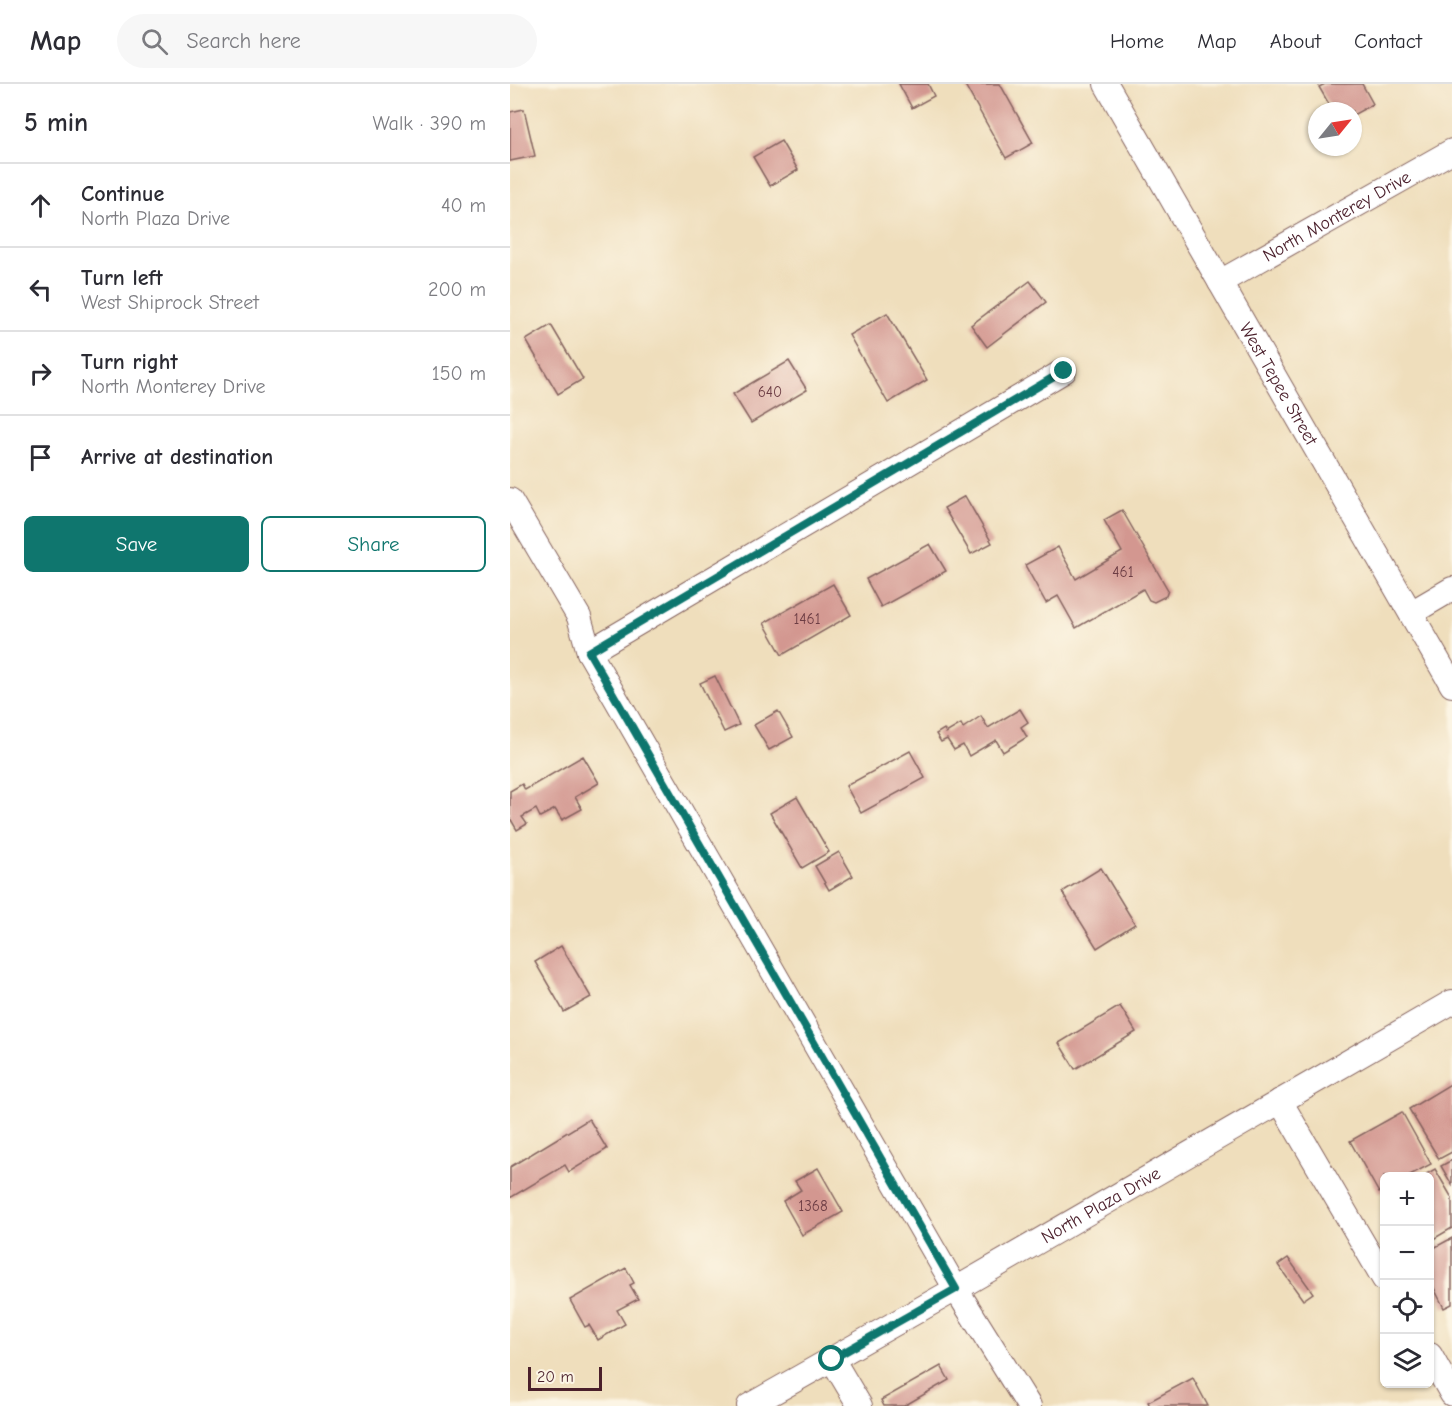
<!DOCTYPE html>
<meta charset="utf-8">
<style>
body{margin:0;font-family:"Comic Neue",sans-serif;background:#f7f7f7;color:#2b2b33}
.controls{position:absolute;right:18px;bottom:18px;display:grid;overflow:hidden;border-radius:9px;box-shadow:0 2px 4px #0004}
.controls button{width:54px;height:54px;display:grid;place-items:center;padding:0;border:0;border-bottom:2px solid #e1e1e2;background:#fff;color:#2b2b33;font:30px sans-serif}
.compass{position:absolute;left:798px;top:18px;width:54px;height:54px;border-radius:50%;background:#fff;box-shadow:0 2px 4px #0004;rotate:60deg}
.scale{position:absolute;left:18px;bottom:15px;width:74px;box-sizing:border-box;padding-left:6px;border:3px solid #4a1f2b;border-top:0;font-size:16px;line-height:21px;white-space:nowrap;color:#4a1f2b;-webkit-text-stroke:4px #fcf5e5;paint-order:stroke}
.stop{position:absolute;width:18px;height:18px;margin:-14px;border:4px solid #0f766e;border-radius:50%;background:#fff}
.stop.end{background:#0f766e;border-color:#fff;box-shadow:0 2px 6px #0008}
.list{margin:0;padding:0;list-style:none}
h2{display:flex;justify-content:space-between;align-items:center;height:78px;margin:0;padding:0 24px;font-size:26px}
h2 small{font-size:20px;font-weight:400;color:#7c7c81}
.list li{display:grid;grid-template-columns:39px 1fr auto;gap:18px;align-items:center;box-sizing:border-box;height:84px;padding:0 24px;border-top:2px solid #e1e1e2}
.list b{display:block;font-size:22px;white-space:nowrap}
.list p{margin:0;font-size:20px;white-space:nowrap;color:#7c7c81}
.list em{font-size:20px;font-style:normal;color:#7c7c81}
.actions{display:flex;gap:12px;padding:18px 24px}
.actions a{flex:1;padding:14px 0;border:2px solid #0f766e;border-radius:9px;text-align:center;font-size:21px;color:#0f766e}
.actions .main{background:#0f766e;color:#fff}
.icon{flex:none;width:33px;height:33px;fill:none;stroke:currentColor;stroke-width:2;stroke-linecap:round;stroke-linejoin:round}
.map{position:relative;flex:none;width:942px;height:1322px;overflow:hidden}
header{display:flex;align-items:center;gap:36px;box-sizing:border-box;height:84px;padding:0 30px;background:#fff;border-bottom:2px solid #e1e1e2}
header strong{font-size:28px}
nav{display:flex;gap:33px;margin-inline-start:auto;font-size:21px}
.search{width:420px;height:54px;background:#f7f7f7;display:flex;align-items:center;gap:15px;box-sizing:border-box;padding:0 21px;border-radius:33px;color:#7c7c81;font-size:22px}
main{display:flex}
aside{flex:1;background:#fff}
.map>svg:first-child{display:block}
.building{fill:#d39790}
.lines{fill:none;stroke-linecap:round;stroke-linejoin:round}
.minor-casing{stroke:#84625e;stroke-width:26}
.minor{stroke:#fff;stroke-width:24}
.route{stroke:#0f766e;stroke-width:8}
.labels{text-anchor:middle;stroke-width:6;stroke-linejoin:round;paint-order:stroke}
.number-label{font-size:15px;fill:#6c3d44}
.street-label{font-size:18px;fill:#4a1f2b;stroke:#fcf5e5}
</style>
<header>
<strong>Map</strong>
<div class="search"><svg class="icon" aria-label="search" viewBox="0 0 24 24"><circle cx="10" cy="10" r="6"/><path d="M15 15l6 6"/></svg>Search here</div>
<nav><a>Home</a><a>Map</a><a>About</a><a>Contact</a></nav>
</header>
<main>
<aside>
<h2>5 min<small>Walk · 390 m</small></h2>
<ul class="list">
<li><svg class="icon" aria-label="ahead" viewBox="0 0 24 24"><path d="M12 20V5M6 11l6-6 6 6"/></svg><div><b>Continue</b><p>North Plaza Drive</p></div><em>40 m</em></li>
<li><svg class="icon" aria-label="left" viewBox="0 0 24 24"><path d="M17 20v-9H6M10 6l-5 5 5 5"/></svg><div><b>Turn left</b><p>West Shiprock Street</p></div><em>200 m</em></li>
<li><svg class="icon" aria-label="right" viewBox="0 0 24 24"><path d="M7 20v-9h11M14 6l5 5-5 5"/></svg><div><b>Turn right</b><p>North Monterey Drive</p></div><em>150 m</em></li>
<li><svg class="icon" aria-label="arrive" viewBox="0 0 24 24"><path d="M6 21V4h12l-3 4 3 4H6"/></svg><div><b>Arrive at destination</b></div></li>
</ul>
<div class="actions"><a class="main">Save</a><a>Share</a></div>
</aside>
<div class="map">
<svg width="942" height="1322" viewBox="0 0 942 1322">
<rect width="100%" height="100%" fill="#fcf5e5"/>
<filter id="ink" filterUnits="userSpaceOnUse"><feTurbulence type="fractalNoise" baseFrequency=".0167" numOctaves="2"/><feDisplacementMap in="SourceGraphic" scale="12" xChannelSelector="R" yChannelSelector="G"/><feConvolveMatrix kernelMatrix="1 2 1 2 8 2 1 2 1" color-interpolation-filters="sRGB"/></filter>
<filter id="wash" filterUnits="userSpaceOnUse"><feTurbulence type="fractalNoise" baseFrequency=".008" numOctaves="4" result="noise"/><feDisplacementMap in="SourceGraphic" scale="24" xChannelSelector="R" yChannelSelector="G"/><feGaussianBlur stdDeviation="1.35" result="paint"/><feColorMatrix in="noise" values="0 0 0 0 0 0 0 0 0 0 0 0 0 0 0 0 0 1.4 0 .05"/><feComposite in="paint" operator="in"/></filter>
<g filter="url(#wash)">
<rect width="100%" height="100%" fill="#efdebc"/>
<g id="blocks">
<g class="building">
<path d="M389,0H418L424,12L402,24Z"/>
<path d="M457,0H490L523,59L496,74L455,1Z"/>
<path d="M815,0H852L863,20L843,31V27H823L809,3Z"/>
<path d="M14,25L25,72L0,77V28Z"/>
<path d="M271,57L288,86L260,102L243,73Z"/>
<path d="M520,197L536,218L477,263L461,241Z"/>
<path d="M377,229L417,296L378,319L339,251Z"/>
<path d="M41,241L73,295L48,310L16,256Z"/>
<path d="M279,277L297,306L241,339L223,310Z"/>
<path d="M455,412L482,459L461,470L434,424Z"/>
<path d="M612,426L658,506L656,512L644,518L639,516L633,505L566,544L548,512L536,519L515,481L548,463L566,495L612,468L594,436Z"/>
<path d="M420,460L436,487L371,523L356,495Z"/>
<path d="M323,500L341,531L272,571L254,539Z"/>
<path d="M205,592L229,641L214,648L190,599Z"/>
<path d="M510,625L518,638L511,643L517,653L493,668L486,656L459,672L453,661L444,666L437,655L431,658L426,650L434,645L436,649L451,640L453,644L471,632L478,644Z"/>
<path d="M268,627L283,653L259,666L244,641Z"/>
<path d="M400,667L415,694L351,729L336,702Z"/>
<path d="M73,672L89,699L65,713L72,725L52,736L45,725L30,733L26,725L12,733L17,740L7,746L0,734V707L12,700L15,706Z"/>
<path d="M287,713L319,768L292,784L260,729Z"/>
<path d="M329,768L343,792L319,806L305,782Z"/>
<path d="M591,784L625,840L587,864L552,808Z"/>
<path d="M51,862L81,913L54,928L25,878Z"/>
<path d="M610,922L626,948L565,985L549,959Z"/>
<path d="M942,999V1068L929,1075L899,1025Z"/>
<path d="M892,1028L921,1080L898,1092H874V1106L869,1109L840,1057Z"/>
<path d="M79,1035L97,1065L59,1088L55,1081L0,1114V1083Z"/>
<path d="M942,1076V1101L931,1082Z"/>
<path d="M308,1084L333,1128L292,1151L273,1117L291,1106L285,1097Z"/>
<path d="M925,1085L942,1114V1144L920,1157V1092H913Z"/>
<path d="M942,1154V1220L934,1224L920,1196V1166Z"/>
<path d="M778,1174L803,1209L793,1216L768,1181Z"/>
<path d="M116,1184L124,1199L120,1201L128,1215L107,1226L115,1240L88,1256L79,1241L75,1243L60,1216Z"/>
<path d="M431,1282L439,1296L394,1322H374L371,1316Z"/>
<path d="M683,1294L698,1322H640L638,1318Z"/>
</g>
</g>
</g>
<g filter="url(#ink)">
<use href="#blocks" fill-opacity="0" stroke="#84625e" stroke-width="1.5"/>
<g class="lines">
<g class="minor-casing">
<g id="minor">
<path id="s1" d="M596,0L942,601"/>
<path id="s2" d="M710,198L942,67"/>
<path d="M0,416L69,533L79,568L446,1205L519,1322"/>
<path d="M901,529L942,505"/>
<path d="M79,568L554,287"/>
<path d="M770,1017L874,1195"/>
<path d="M920,1271L942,1310"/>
<path d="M322,1275L350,1322"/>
<path id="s3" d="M239,1322L446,1205L942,918"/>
</g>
</g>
<use href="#minor" class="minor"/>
</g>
</g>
<g class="lines" filter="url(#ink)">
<path class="route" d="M322,1275L446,1205L79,568L554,287"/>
</g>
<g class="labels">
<g class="number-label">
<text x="260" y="313">640</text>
<text x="613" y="493">461</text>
<text x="297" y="540">1461</text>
<text x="303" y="1127">1368</text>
</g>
<g class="street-label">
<text dy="6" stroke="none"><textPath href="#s2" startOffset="134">North Monterey Drive</textPath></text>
<text dy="6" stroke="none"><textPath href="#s1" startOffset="346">West Tepee Street</textPath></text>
<text dy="6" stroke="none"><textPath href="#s3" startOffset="405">North Plaza Drive</textPath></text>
</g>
</g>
</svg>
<div class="controls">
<button>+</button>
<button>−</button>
<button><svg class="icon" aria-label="locate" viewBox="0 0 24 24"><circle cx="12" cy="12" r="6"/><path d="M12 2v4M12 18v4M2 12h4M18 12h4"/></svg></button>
<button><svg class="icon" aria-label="layers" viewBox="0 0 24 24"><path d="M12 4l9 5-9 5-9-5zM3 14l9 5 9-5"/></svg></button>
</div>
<svg class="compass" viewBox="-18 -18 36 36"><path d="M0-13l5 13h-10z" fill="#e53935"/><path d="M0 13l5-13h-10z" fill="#7c7c81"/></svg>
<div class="scale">20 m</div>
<div class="stop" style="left:322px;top:1275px"></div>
<div class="stop end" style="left:554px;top:287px"></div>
</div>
</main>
